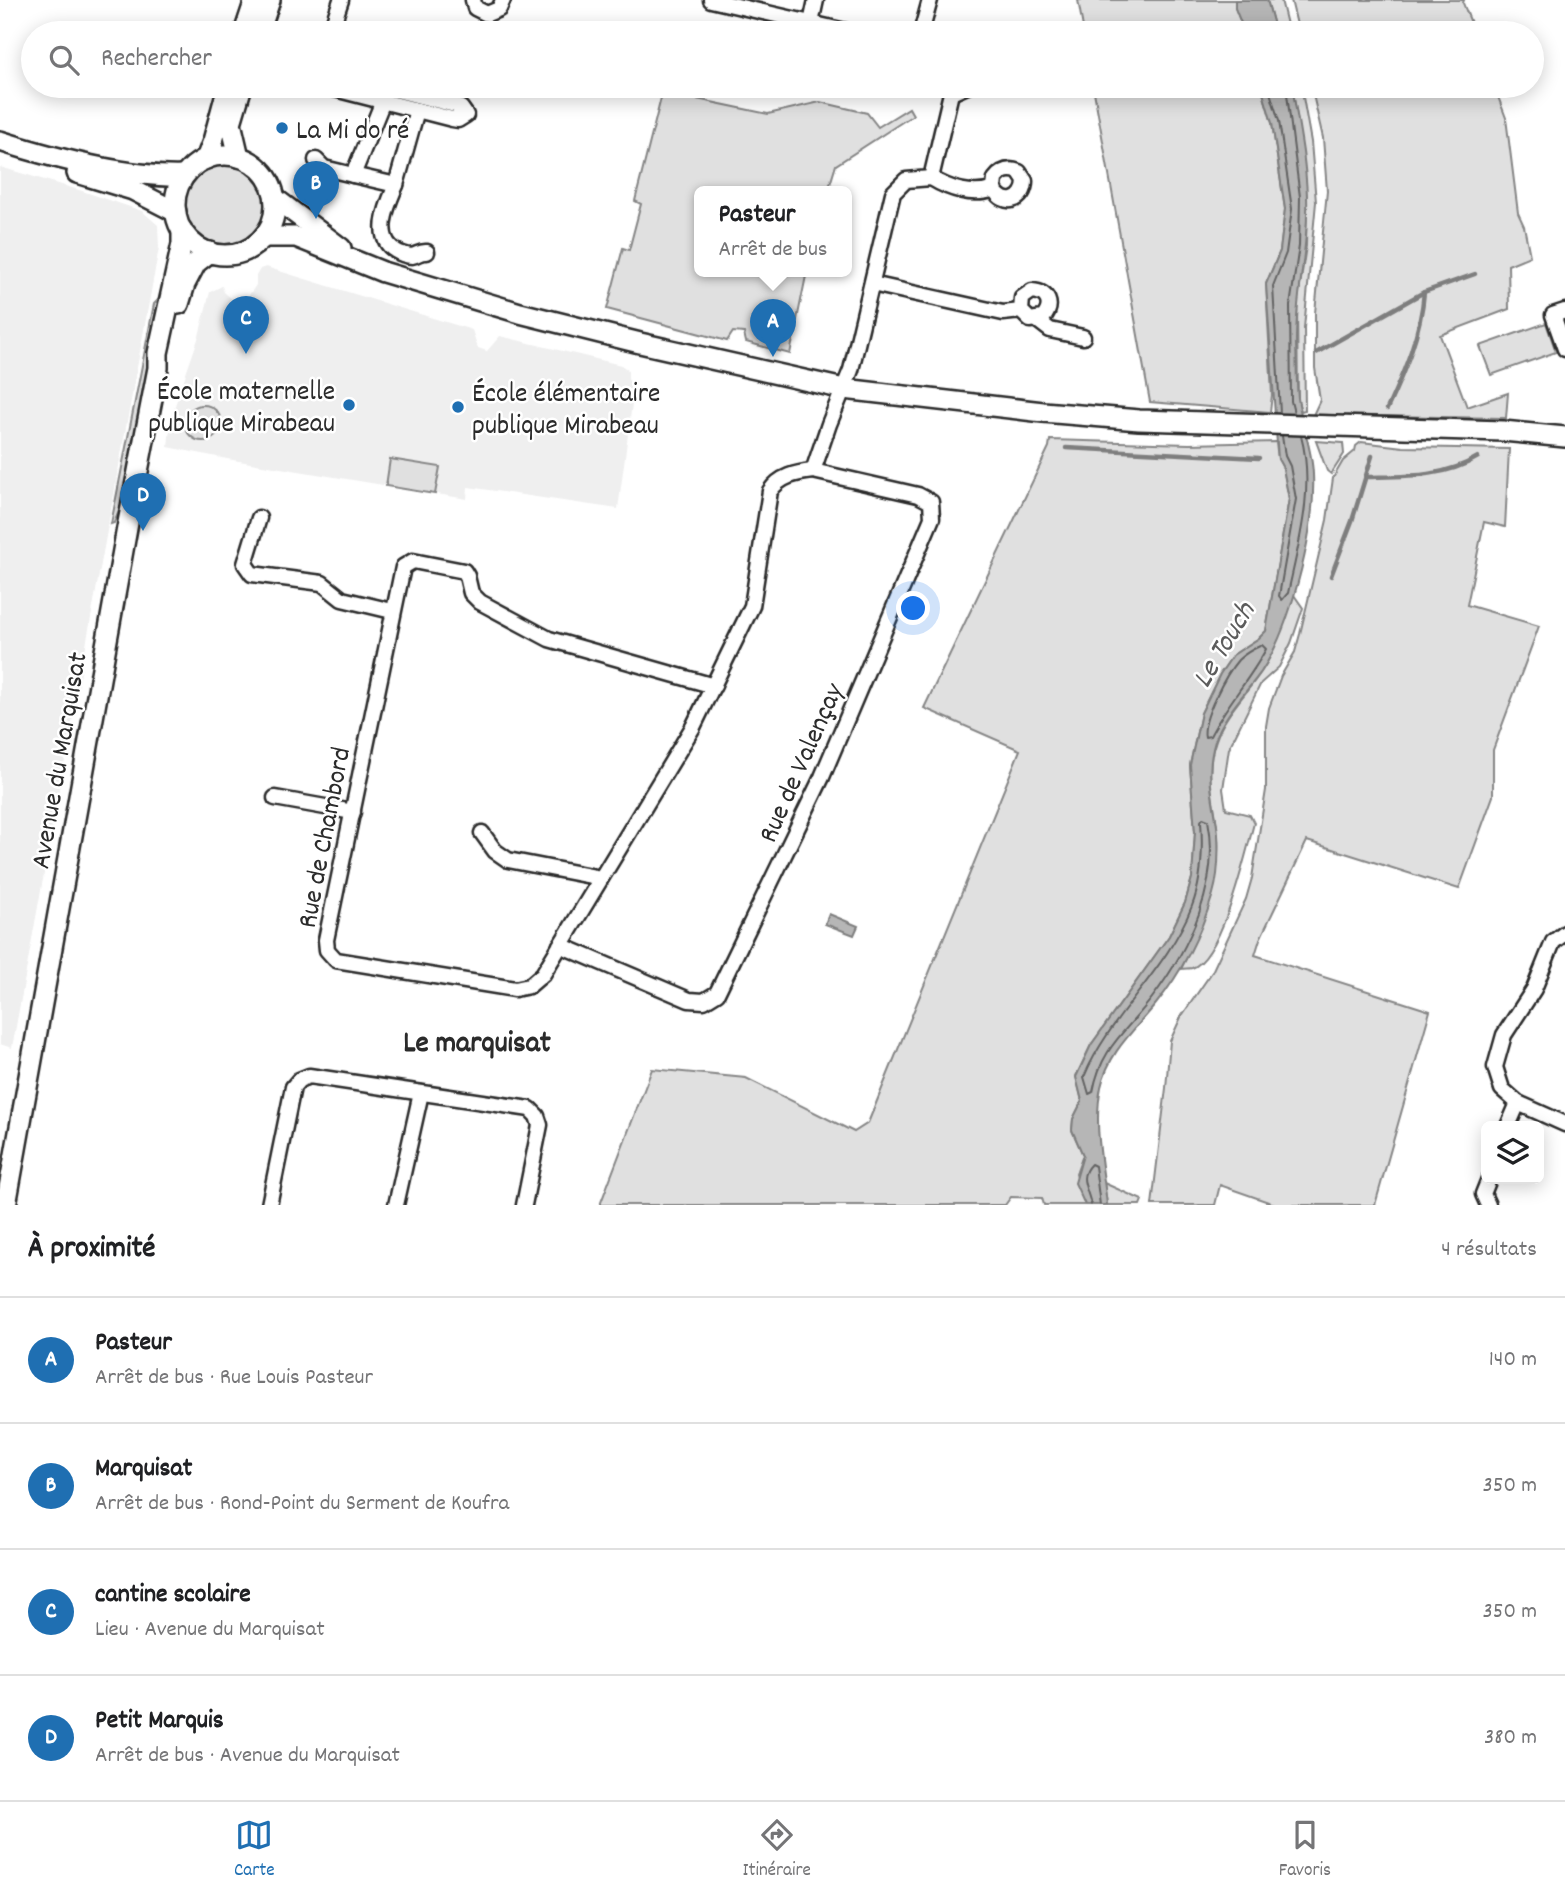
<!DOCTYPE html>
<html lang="fr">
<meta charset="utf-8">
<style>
body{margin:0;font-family:Dekko,sans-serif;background:#f2f2f2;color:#202124}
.controls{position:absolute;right:21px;bottom:21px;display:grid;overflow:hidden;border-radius:10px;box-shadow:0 4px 18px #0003}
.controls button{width:63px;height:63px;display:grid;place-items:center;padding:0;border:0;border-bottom:2px solid #e0e0e0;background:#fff;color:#202124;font:35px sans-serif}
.you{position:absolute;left:914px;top:609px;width:24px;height:24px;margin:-18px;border:5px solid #fff;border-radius:50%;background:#1a73e8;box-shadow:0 0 0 10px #1a73e833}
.badge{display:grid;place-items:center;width:46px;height:46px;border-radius:50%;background:#1f6fb2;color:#fff;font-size:23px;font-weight:700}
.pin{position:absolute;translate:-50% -58px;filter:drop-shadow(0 2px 4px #0008)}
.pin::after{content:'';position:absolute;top:37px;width:24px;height:21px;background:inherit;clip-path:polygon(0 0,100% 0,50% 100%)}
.popup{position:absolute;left:694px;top:186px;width:158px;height:91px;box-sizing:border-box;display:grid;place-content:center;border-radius:10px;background:#fff;filter:drop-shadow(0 2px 5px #0005);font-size:23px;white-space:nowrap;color:#757577}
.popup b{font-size:26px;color:#202124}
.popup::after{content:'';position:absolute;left:50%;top:100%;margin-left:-14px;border:14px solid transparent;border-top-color:#fff}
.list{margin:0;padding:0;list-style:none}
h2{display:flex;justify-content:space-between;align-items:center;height:91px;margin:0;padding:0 28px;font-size:30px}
h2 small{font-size:23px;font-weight:400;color:#757577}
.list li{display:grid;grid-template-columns:46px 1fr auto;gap:21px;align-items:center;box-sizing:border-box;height:126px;padding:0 28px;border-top:2px solid #e0e0e0}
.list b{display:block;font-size:26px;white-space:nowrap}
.list p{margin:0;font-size:23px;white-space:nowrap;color:#757577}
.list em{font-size:23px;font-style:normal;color:#757577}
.icon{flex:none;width:38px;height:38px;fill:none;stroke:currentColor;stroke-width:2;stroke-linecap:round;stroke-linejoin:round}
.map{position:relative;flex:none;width:1565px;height:1205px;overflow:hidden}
.search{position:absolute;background:#fff;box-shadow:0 4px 18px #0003;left:21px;right:21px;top:21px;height:77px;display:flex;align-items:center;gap:18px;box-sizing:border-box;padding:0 24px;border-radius:38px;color:#757577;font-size:26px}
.sheet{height:595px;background:#fff}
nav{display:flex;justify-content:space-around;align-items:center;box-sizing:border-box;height:98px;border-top:2px solid #e0e0e0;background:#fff;font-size:19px;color:#757577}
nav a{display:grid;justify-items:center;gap:4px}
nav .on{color:#1f6fb2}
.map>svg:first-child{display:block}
.built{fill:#efefef}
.green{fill:#e0e0e0;stroke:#868686;stroke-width:2}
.water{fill:#b6b6b6;stroke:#7e7e7e;stroke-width:2}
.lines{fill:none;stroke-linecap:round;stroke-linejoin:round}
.shore{stroke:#636363;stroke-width:2}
.stream{stroke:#7e7e7e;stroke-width:4.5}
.street-casing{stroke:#2b2b2b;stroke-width:19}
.secondary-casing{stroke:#2b2b2b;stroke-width:24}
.street{stroke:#fff;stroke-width:14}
.secondary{stroke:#fff;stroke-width:19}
.poi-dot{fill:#1f6fb2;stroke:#fff;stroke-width:2.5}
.labels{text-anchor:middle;stroke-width:5;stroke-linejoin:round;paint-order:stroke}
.poi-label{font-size:28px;fill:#2b2b2b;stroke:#fff;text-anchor:start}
.street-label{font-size:28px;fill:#2b2b2b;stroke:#fff}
.water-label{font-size:30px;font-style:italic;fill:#5c5c5c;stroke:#fff}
.neighbourhood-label{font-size:30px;font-weight:bold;fill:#2b2b2b;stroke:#fff}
</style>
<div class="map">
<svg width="1565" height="1205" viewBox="0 0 1565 1205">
<rect width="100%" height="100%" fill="#fff"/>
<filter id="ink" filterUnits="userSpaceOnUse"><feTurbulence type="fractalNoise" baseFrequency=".0143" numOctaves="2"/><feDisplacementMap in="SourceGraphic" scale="14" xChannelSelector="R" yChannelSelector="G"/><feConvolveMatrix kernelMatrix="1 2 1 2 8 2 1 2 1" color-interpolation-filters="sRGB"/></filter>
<g filter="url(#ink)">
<g class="built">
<path d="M0,167L79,190L142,211L158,225L159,248L12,1048L0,1044Z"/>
<path d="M266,267L472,330L478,348L487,351L500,336L621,365L628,370V379L634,389L618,509L468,487L467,499L227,459L168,447L171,417L199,336L210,292L222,286L224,292L241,307L256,285V276L260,269Z"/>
</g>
<g class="green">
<path d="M1078,0H1235V8L1245,33H1084Z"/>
<path d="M1267,0H1281L1289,33H1276Z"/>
<path d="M1291,0H1464L1463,3L1475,33H1299Z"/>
<path d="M664,86H685L697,99L768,114L820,102L867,113L878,127L909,108L913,115L836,165L828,191H700V271H807L790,354L746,342L744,333L733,332L727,341L607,309L623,248L629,250L641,204L635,201Z"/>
<path d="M1093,86H1261L1272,123L1285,209L1280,251L1266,284L1272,395L1270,412L1150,402Z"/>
<path d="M1292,86H1301L1311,142L1316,202L1304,328L1305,410L1301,411L1298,401L1297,306L1306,246L1307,197Z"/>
<path d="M1311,86H1494L1506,118L1518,213L1524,226L1530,256L1508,265L1509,309L1440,335L1467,407L1508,393L1506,418L1313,415L1320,400L1315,368V313L1327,191L1323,138Z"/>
<circle cx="225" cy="205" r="40"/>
<path d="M159,299H163L130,485L114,523L111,524L154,304Z"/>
<path d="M1546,323L1556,352L1491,375L1480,346Z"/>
<circle cx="203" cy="423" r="18"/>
<path d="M1050,440L1189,444L1276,442L1278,459L1283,468L1289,499L1266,631L1259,638L1233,655L1220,674L1201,713L1190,765L1195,832L1192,878L1185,903L1169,936L1091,1045L1076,1076L1082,1101L1073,1119L1072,1130L1083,1155L1076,1174L1085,1205H1044L1042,1198L1011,1197L1005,1205H600L652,1069L746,1078L854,1132L868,1123L1020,750L924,708L1049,447Z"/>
<path d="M1316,441L1343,443L1344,454L1331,474L1327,471Z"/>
<path d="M1361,442L1403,447L1509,449L1505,527L1484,522L1467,605L1539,626L1493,750V796L1459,889L1307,841L1260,939L1255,955L1430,1011L1375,1205H1277L1220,1185L1215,1205H1152L1166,1088L1170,1041L1181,1017L1212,972L1246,899L1252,878L1266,790V726L1269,708L1281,676L1295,652L1300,634L1327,520L1333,478L1343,461L1355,451L1356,446Z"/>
<path d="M390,459L440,467L435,494L386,486Z"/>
<path d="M1294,595L1303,608L1291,643L1279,667L1261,683L1229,748L1223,789L1226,809L1250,815L1254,823C1246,853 1222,958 1192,968C1188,969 1185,968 1181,969C1202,927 1221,884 1218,836C1216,803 1203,775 1216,740C1225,713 1248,693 1263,669C1277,646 1285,620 1294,595Z"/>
<path d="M1104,1183L1142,1200L1140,1205H1107Z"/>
</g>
<g class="water">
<path d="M1235,0H1267L1276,33H1245L1235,8Z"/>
<path d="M1261,86H1292C1298,122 1306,160 1307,197C1309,247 1295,296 1296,345C1297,363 1296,381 1298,398C1301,424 1312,447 1313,474C1315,514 1305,559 1294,596C1286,623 1276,650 1261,672C1245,694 1223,716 1215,741C1204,777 1215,802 1218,835C1219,853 1218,877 1213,894C1201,934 1182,972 1156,1004C1134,1031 1109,1051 1101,1087C1093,1126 1103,1166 1107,1205H1085L1075,1183L1083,1155L1072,1130L1073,1119L1082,1101L1076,1077L1091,1045L1169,936L1185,903L1192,878L1195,832L1190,765L1201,713L1220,674L1233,655L1259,638L1266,631L1289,499L1283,468L1278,459L1266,284L1280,251L1285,209L1272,123Z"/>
<path d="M829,914L858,926L854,935L825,924Z"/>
</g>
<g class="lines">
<g class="shore">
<path d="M1268,86L1279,121L1292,209L1286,253L1273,286L1280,413"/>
<path d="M1286,86L1300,197L1299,246L1290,306L1291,401L1294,413"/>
<path d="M1282,436L1285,456L1290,466L1296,499L1279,596L1282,600L1288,593C1299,543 1315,487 1301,436"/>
<path d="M1262,645L1266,649C1250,679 1226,705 1210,736L1205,737C1201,720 1226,674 1238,660C1245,653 1253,649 1262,645Z"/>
<path d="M1203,818L1208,820C1221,883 1189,949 1152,998C1126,1032 1101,1047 1093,1092L1089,1094L1084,1077C1110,1015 1167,970 1192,906C1202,880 1203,849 1201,821Z"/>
<path d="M1091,1205C1088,1188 1077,1178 1091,1164L1095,1166L1100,1205"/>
</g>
<g class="stream">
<path d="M1316,353L1424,292L1475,274"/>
<path d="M1387,409C1404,372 1421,333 1424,292"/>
<path d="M1066,448L1259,458"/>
<path d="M1366,477C1405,476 1444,478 1478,457"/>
<path d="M1331,576L1352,521L1372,456"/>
</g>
<g class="street-casing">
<g id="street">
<path d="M473,0L475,8L487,14L499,9L503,0"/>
<path d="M711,0L854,33"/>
<path d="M811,23L816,0"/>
<path d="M330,33L341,0"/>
<path d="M921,33L930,0"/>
<path d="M323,86L452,119L458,120L466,115L461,108L455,105L381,86"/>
<path d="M951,93L967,86"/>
<path d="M316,160L324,168L353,175L383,101"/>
<path d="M353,175L396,185C388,204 372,237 396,251C399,253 407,256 412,256C418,255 420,251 427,252"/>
<path d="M931,178C949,189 973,197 994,189C1004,208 1025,201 1025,181L1019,172C1009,168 1002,170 995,179L994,189"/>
<path d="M396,185L417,110"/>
<path d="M872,284L1003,313L1021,311L1030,320L1043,318C1054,305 1048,292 1032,291L1022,298L1021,311"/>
<path d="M1565,311L1553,315L1565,349"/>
<path d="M1037,320L1050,330L1083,337"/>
<path d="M813,471L829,424L851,370L893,193L906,180L931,178L951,93L947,86"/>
<path d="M259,518L245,564L252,574L322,583L342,599L392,611"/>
<path d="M275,798L353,812"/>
<path d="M482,833L495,851L508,860L601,878"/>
<path d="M1565,933L1553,942L1534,989L1504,1035L1495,1067L1502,1089L1518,1103L1565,1124"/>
<path d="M560,945L689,1000L704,1001L717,993L822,777L932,518L931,502L918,495L813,471C796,473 780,476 770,491L752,606L693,727L543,974L529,986L515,989L336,960L327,950L326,940L403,567L413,561L464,571L467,576L471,593L480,602L549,639L714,686"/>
<path d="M1508,1126L1518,1103"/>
<path d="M269,1205L293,1087L299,1080L309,1076L530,1109L537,1116L540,1125L524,1205"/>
<path d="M396,1205L421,1093"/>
<path d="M1488,1205L1483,1194L1489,1179"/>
</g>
</g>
<g class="secondary-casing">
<g id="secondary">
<path d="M244,33L255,0"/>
<path d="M259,33L270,0"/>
<path d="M0,141C54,158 128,178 184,176"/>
<circle cx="225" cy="205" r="50"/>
<path d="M239,157L231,123L242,86"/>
<path d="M206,159L213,141L228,86"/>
<path d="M77,173L133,190L176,212"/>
<path d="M276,199L341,248"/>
<path d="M264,237H296L383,272L520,313L640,343L844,389L1043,412L1139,420L1503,431L1565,437"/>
<path d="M179,304L185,284L196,263L210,252"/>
<path d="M6,1205L127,528L158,368V353L182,244V230"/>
</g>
</g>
<use href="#street" class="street"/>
<use href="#secondary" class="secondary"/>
</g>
</g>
<g class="poi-dot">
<circle cx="282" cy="128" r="7"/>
<circle cx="349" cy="405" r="7"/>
<circle cx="458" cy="407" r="7"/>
</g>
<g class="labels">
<g class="poi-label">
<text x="296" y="138">La Mi do ré</text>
<text x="335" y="399" text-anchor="end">École maternelle<tspan x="335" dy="32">publique Mirabeau</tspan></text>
<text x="472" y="401">École élémentaire<tspan x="472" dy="32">publique Mirabeau</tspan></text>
</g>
<g class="street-label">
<text transform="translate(57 760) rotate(-80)" y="10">Avenue du Marquisat</text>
<text transform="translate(799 762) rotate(-66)" y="10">Rue de Valençay</text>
<text transform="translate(322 837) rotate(-79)" y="10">Rue de Chambord</text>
</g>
<g class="water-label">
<text transform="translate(1222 644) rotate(-59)" y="10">Le Touch</text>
</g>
<g class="neighbourhood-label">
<text x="477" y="1051">Le marquisat</text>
</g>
</g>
</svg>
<div class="controls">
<button><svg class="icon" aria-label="layers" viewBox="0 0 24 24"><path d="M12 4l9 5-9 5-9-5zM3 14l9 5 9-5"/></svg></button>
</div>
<div class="you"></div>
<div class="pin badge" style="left:773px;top:357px">A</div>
<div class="popup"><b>Pasteur</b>Arrêt de bus</div>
<div class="pin badge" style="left:316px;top:219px">B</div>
<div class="pin badge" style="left:246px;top:354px">C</div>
<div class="pin badge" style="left:143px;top:531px">D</div>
<div class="search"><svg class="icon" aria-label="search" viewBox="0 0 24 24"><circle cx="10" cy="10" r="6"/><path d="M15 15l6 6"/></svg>Rechercher</div>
</div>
<section class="sheet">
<h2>À proximité<small>4 résultats</small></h2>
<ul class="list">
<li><span class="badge">A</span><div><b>Pasteur</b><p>Arrêt de bus · Rue Louis Pasteur</p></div><em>140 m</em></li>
<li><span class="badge">B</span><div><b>Marquisat</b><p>Arrêt de bus · Rond-Point du Serment de Koufra</p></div><em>350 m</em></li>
<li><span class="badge">C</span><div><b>cantine scolaire</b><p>Lieu · Avenue du Marquisat</p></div><em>350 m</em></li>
<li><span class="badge">D</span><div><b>Petit Marquis</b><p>Arrêt de bus · Avenue du Marquisat</p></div><em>380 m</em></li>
</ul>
</section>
<nav>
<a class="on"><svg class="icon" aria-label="map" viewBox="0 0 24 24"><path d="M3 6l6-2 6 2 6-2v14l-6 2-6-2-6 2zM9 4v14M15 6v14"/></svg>Carte</a>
<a><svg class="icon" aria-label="directions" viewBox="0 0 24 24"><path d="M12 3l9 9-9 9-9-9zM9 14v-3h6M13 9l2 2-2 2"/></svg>Itinéraire</a>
<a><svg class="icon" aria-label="saved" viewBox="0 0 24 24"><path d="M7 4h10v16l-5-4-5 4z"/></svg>Favoris</a>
</nav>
